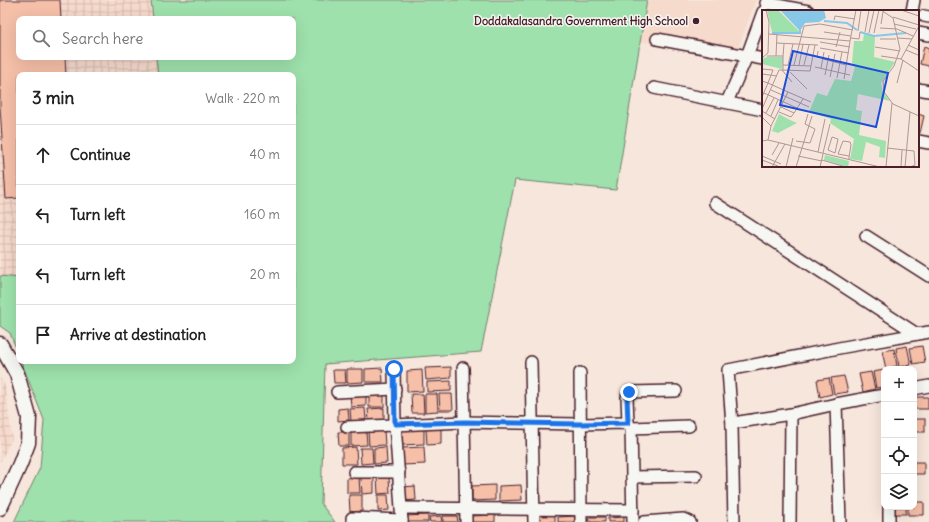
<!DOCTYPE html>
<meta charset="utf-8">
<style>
body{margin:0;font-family:Delius,sans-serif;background:#f2f2f2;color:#222}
.controls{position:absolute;right:12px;bottom:12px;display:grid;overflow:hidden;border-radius:8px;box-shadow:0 4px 16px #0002}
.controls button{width:36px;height:36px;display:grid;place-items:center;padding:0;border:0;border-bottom:1px solid #e0e0e0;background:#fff;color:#222;font:20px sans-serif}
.stop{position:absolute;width:12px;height:12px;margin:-9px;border:3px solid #1a73e8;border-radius:50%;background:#fff}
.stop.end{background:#1a73e8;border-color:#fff;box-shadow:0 1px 4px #0008}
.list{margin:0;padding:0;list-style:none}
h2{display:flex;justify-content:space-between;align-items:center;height:52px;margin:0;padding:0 16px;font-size:17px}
h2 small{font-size:13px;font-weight:400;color:#767676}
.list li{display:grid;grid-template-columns:26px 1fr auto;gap:12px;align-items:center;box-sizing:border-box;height:60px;padding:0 16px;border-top:1px solid #e0e0e0}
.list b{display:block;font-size:15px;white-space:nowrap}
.list em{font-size:13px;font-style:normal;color:#767676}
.icon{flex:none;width:22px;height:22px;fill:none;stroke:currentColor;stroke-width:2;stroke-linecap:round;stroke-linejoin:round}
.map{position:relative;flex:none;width:929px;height:522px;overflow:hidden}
.search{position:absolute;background:#fff;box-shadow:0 4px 16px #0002;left:16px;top:16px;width:280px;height:44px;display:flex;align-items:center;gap:10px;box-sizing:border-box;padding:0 14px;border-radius:8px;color:#767676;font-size:15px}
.panel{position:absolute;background:#fff;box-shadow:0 4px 16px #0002;left:16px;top:72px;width:280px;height:292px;border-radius:8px}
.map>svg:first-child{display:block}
.built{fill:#f6dacc}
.industrial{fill:url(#industrial-grid)}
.grass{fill:#9ee1ac;stroke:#74806c}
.building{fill:#f5bfa8;stroke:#4a1f2b}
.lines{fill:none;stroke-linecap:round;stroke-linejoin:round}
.minor-casing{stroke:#4a1f2b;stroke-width:14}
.major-casing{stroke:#4a1f2b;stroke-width:17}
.minor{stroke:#f6f6f2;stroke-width:11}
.major{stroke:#f6f6f2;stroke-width:14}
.route{stroke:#1a73e8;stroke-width:5}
.poi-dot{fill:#4a1f2b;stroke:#f6f6f2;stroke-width:1.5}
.labels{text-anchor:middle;stroke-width:3;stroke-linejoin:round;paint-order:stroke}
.poi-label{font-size:11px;font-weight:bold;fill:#4a1f2b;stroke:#f6f6f2;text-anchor:end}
.inset-river{fill:none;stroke:#87c7e8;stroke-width:2}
.inset-road{fill:none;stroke:#b19695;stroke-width:1}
.view{fill:#1d4ed8;fill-opacity:0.15;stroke:#1d4ed8;stroke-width:2}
.inset-edge{fill:none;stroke:#4a1f2b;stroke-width:2}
</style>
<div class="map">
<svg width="929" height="522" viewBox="0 0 929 522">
<defs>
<pattern id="industrial-grid" width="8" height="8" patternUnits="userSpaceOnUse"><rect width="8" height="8" fill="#f6dacc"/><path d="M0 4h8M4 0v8" fill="none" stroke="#d4bbaf"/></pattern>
</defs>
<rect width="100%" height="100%" fill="#f6e6dc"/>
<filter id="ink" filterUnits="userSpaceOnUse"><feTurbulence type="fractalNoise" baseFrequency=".025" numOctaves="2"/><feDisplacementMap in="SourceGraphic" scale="8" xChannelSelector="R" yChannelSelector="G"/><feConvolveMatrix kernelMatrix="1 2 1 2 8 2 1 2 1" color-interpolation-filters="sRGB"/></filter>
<g filter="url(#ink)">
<path class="built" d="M647,0H756L733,62L640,41Z"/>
<g class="industrial">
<path d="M0,0H151L153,19H19V57H156L158,75H19V278L0,276Z"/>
<path d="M0,378L5,386L12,439L0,462Z"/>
</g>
<g class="grass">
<path d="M151,0H647L616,190L515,180L481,352L325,364L321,504L335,522H14L40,468L44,420L21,361H293V75H158L156,57H293V19H153Z"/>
<path d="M0,276L19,278V356L10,333L0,326Z"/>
</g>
<g class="building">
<path d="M0,0H60L61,19H19V57H65L66,75H19V198L6,199L0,107Z"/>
<path d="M924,46L929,48V66L920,64Z"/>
<path d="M918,114L924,116L920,133L918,132Z"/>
<path d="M907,346L911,365L899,367L896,348Z"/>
<path d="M922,346L925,362L913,364L910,348Z"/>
<path d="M894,349L897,366L886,369L882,351Z"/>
<path d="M451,367V378L426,380L425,368Z"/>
<path d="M382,368L383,382H365V369Z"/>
<path d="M347,369H363V382L347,383Z"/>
<path d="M333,370H345L346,383H334Z"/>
<path d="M422,370L423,391L407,392V371Z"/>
<path d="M884,370V387L876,388L873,372Z"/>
<path d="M871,372L875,389L863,392L859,374Z"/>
<path d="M844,376L848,392L834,394L831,378Z"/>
<path d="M829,378L832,394L820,397L817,380Z"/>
<path d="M451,381V391L427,392V382Z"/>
<path d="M384,393V407H369V394Z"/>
<path d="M366,394V406L351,407L350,395Z"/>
<path d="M411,394H423L424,413H412Z"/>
<path d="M425,394H437L438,411L425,412Z"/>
<path d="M439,394H452L453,410H440Z"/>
<rect x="914" y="397" width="14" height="12"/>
<path d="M348,408L349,420L338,421V409Z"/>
<path d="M365,408L366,420L351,421L350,409Z"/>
<path d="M384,408V420L369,421L368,409Z"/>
<rect x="914" y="419" width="11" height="13"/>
<path d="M424,428V444L402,445L401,429Z"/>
<path d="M441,428V444L427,445L426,429Z"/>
<path d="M384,430L385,445L369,446L368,431Z"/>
<path d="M366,431L367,445L351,446V432Z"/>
<path d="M338,432H349V446H339Z"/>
<path d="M356,447L357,464H342V448Z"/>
<path d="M386,447L387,463L374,464V448Z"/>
<path d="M424,447L425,464L402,465V448Z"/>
<path d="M360,448H372L373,463L361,464Z"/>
<rect x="914" y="462" width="10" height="12"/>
<path d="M359,477L360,493H347V478Z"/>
<path d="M374,477V493L362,494L361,478Z"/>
<path d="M377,477H389L390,493L378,494Z"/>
<path d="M495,485V500L472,501V486Z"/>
<path d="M521,485L522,500L499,501V486Z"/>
<path d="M415,486L416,500L402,501V487Z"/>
<path d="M349,495H362V511L350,512Z"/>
<path d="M378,495H388L389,510L378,511Z"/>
<path d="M914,502H924V515H908V507H914Z"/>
<rect x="892" y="507" width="14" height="7"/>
<path d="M555,514V522H538V515Z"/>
<path d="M428,515V522H404V516Z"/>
<path d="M495,515V522H472L471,516Z"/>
<path d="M441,516L442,522H430L429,517Z"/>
<path d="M443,516H457L458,522H443Z"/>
<path d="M575,516V522H558V517Z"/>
<path d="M589,517H605V522H590Z"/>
<path d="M624,517V522H608V518Z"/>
</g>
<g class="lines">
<g class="minor-casing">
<g id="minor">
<path d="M766,3L808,11"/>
<path d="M912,11L914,0"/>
<path d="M924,16L929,17"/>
<path d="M918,33L929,35"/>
<path d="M657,39L763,59"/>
<path d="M654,88L763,110"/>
<path d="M918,89L929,91"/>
<path d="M727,102L747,56L763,12"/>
<path d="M918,141L929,143"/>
<path d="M715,203L917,334"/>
<path d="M866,236L929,276"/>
<path d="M531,362L534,522"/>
<path d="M463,368L466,522"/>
<path d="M394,369L395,424L402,522"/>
<path d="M580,373L581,522"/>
<path d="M914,389L929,386"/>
<path d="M337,392L395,389"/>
<path d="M836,404L840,522"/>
<path d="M628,423L627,397L629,392L676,391"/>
<path d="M732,425L733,423L791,414L836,404L884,395"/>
<path d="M347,427L465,422L579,424L628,423L631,428L633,522"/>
<path d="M631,428L689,426"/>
<path d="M354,472H399"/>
<path d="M632,477L696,476"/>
<path d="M889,507V522"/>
<path d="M401,508L633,510"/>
<path d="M352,518L402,520"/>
<path d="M644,522L683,519L690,522"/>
<path d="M734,522L732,425L728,370L844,347L929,332"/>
<path d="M790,522L791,414"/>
</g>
</g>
<g class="major-casing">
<path id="major" d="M0,344L17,374L29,417L28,443L20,464L0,508"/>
</g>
<use href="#minor" class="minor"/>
<use href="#major" class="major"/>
</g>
</g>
<g class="lines" filter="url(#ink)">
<path class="route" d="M394,369L395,424L465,422L579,424L628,423L627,397L629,392"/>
</g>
<circle class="poi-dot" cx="696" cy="21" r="4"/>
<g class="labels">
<g class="poi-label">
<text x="688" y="25">Doddakalasandra Government High School</text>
</g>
</g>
<g transform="translate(762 10)">
<rect width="157" height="157" fill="#f6e6dc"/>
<path d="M5,0H16L38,22L37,24L10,22ZM102,24L113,26L112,47L133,52L119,73L121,82L128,91L96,84L94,100L100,101L97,125L124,131L123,148L117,147L118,137L104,132L100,151L88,149L92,129L68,113L69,109L47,102L55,83L65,86L73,69L89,71L93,57L90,53L92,31H101ZM17,104L28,110L35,113L16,123L10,121Z" fill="#9ee1ac"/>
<path d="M5,47H21L20,59L0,54V49ZM63,145L87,151L86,157L62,150Z" fill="#9ee1ac"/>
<path d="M18,0H62L64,8L57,12L43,13L38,21Z" fill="#87c7e8"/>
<path class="inset-river" d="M62,11L85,13L95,20M98,22L112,26L144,23M10,23H38V20"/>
<path class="inset-road" d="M119,0L131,8L138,39L132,56L121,71L122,82L131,94L157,106M139,0L157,6M131,7L157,15M72,10L73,6L93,9M119,14L121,2M132,14L154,19M118,18L135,19L151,26M96,21L99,0M62,22L89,26M103,22L107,0M107,23L112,0M112,23L117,0M7,24L88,31L94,0M89,28L97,29L98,22M135,28L150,29M118,29H134M58,32L88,37M14,33L56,35M146,35L157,40M74,37L78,22M113,37L138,41M58,38L87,43M144,40L156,45M56,41L55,47L61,48M5,46H21V60L48,61L53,35M14,46L15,24M21,46L22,34M119,46L139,49L157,61M0,48L6,43L7,12L4,0M61,49L84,55M139,49L157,16M21,55L49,56M26,55L31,34M32,55L42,16L58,14L91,20M37,55L41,34M42,55L47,35M53,57L88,65M59,58L62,42M0,59L11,60L6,73L0,71M20,60L30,72M28,62L45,79M0,64L15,66M63,65L67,45M68,67L73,44M75,68L80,42M82,69L88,31M135,73L141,50M9,80L47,97M2,83L35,98M0,87L6,73L26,82M19,97L32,103L41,89M0,99L17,60H21M0,101L13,109M17,102L29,107L32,103M4,103L12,88M9,106L16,90M0,107L9,116L6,130L0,131M9,116L26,82L49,92M70,127L76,129L73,143L66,140ZM6,130L118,157M34,131L48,133L53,119L43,114L46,104M125,138L152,141L153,155L148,157M56,142L63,109M61,143L68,114M10,145L17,133M0,146L19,154M36,146L60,151M0,150L16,156M60,150L84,157M87,150V147L89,135L88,132L81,131L76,144L87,146M10,157L23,134M24,157L31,128M34,157L50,106M58,157L61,144M124,157L130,93M139,157L140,140M143,157L148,102"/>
<path class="view" d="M31,41L126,63L114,117L18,95Z"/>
<rect width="157" height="157" class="inset-edge"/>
</g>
</svg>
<div class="controls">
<button>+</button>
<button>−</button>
<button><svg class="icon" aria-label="locate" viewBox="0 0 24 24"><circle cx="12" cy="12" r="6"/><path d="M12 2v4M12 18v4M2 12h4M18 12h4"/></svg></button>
<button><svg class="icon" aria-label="layers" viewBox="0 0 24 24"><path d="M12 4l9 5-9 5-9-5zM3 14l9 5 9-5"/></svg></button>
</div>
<div class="stop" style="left:394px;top:369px"></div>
<div class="stop end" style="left:629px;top:392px"></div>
<div class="search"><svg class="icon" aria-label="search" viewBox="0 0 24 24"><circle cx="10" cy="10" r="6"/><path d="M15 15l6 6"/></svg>Search here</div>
<section class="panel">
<h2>3 min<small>Walk · 220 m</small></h2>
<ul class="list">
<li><svg class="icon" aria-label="ahead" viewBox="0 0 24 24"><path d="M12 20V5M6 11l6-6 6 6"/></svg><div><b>Continue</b></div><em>40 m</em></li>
<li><svg class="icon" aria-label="left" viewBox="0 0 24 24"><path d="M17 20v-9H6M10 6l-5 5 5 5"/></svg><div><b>Turn left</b></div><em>160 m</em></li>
<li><svg class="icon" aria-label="left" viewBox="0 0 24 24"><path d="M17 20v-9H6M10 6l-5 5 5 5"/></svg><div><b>Turn left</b></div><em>20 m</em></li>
<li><svg class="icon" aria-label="arrive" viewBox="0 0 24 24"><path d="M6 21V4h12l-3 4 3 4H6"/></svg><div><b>Arrive at destination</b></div></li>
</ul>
</section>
</div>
